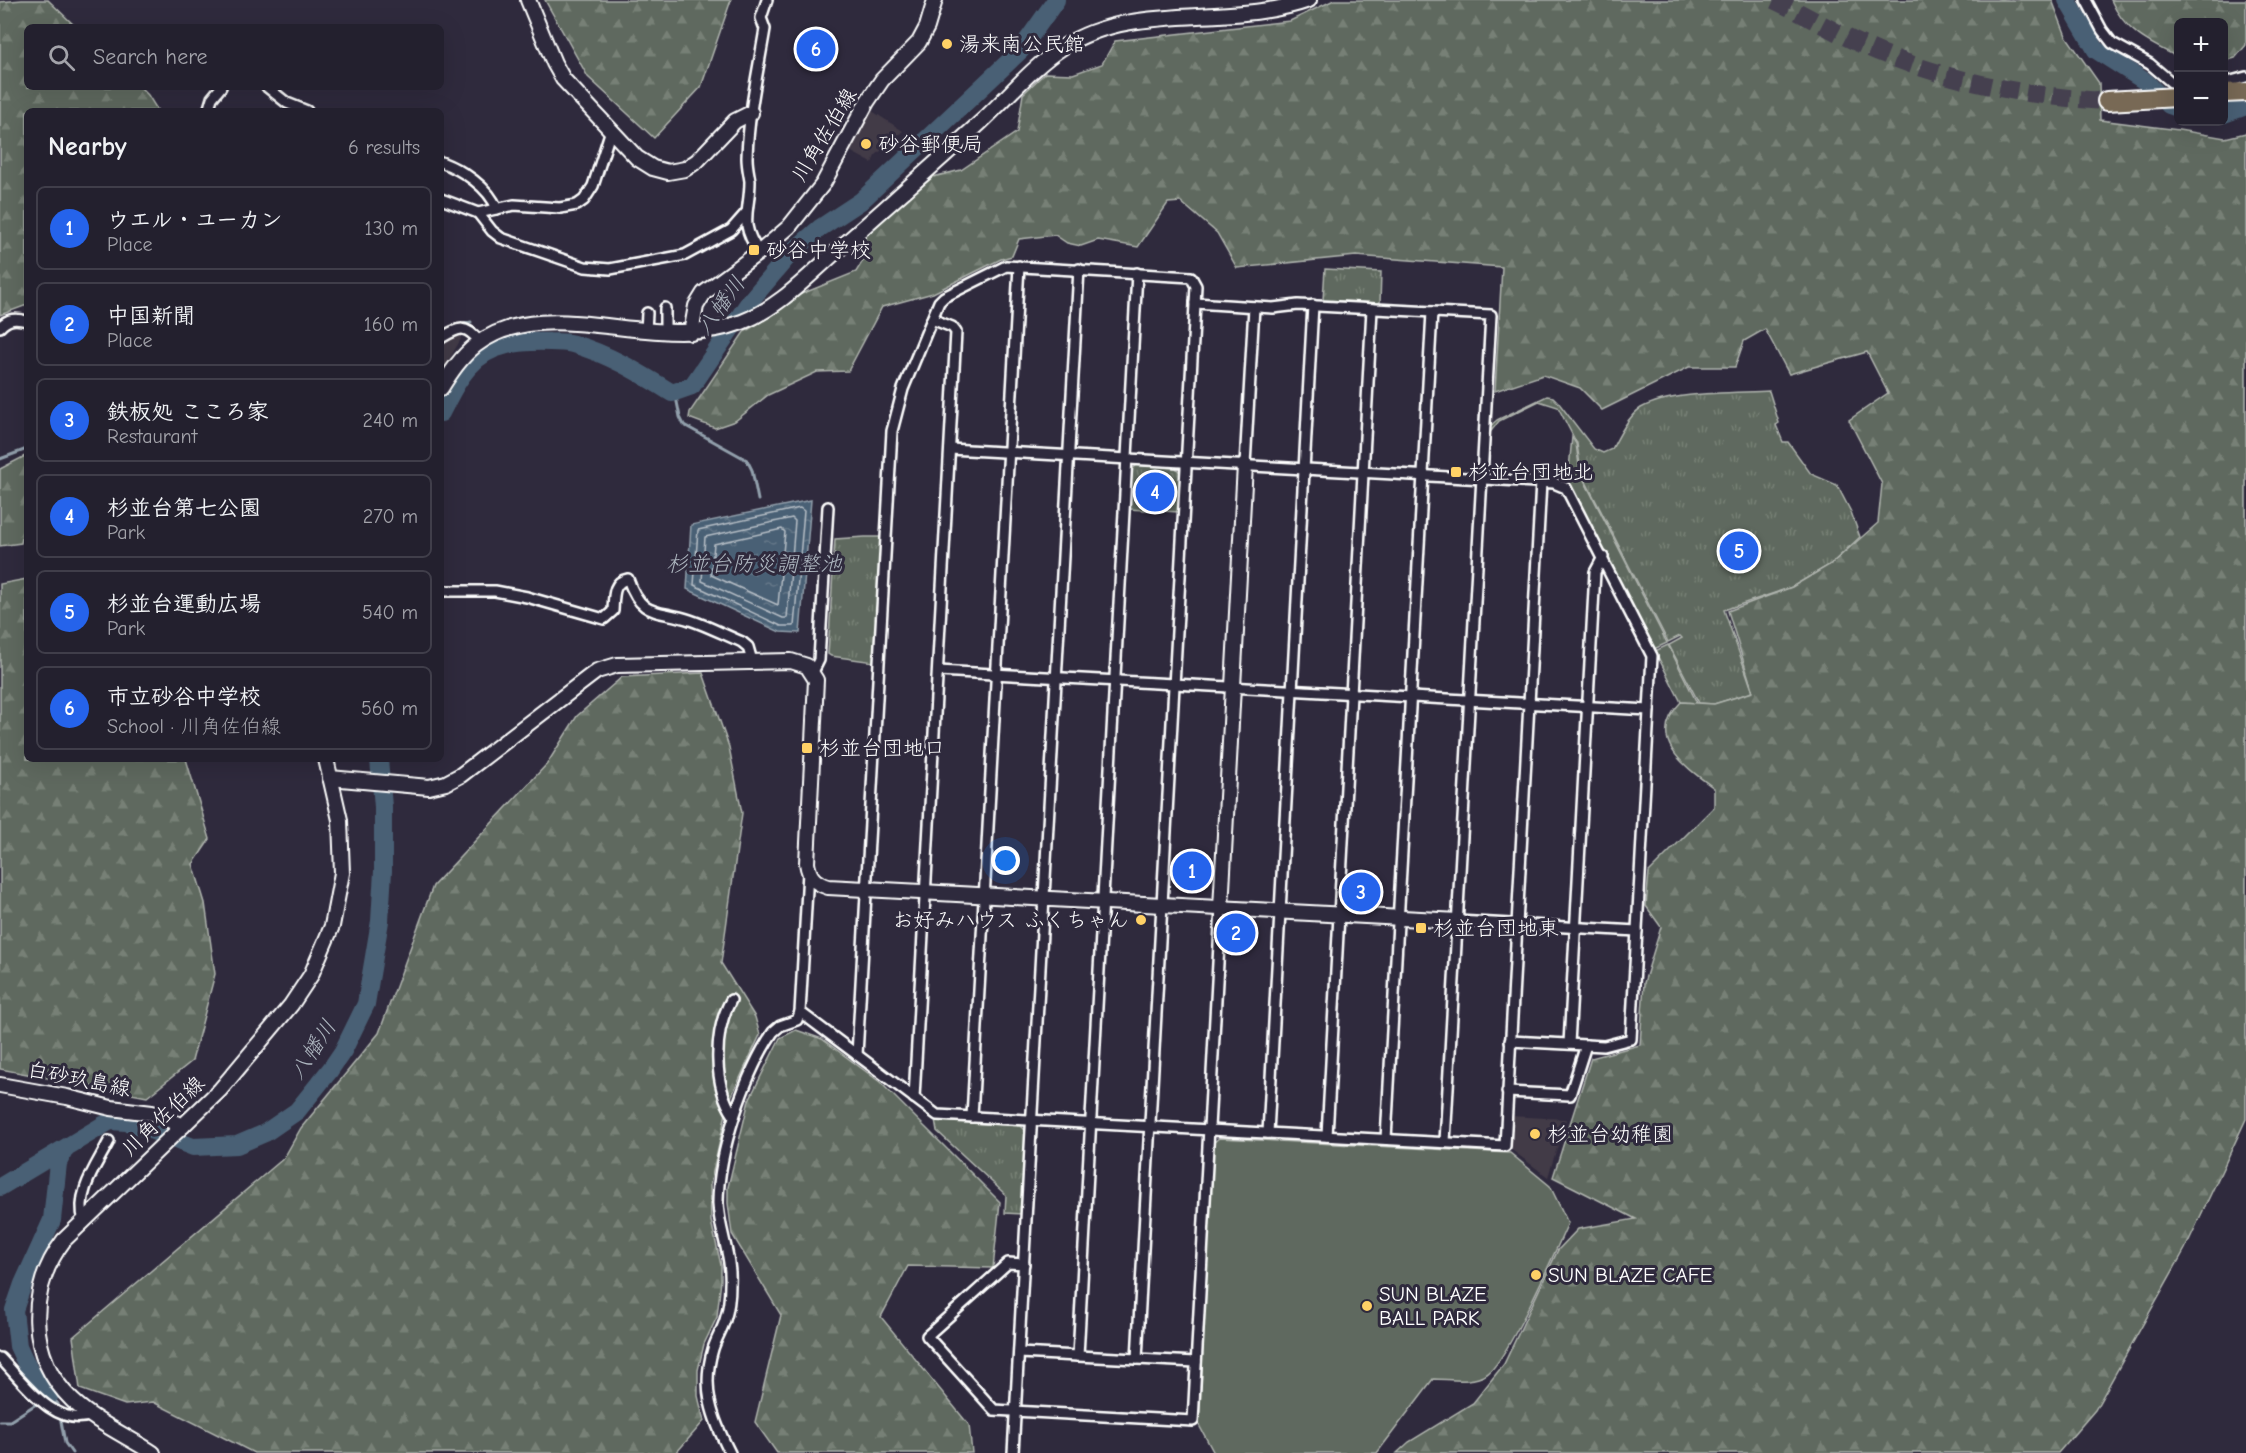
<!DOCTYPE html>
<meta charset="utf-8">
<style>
body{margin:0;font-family:"Comic Neue","Klee One",sans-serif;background:#2b2836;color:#f1f3f6}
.controls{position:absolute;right:18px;top:18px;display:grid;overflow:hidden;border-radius:9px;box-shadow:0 6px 24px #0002}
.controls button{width:54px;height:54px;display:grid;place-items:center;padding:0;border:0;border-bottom:2px solid #403e4a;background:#23202e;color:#f1f3f6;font:30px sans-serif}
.you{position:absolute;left:1006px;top:861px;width:21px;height:21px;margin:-15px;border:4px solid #fff;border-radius:50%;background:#1a73e8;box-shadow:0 0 0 9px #1a73e833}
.badge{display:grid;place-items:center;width:39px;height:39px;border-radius:50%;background:#2563eb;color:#fff;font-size:20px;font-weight:700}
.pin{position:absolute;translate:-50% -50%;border:3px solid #fff;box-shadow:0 2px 6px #0006}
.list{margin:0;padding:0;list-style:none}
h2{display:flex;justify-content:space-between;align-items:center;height:78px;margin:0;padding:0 24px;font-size:26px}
h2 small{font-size:20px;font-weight:400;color:#a3a3aa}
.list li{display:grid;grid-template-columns:39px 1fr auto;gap:18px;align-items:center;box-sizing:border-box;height:84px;margin:0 12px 12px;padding:0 12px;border:2px solid #403e4a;border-radius:9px}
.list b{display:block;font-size:22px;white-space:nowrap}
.list p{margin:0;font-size:20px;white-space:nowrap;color:#a3a3aa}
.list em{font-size:20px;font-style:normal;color:#a3a3aa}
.icon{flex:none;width:33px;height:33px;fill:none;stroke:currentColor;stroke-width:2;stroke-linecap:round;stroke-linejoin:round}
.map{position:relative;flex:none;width:2246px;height:1453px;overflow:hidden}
.search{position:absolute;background:#23202e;box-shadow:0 6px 24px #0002;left:24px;top:24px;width:420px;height:66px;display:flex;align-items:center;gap:15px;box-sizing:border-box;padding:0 21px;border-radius:9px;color:#a3a3aa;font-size:22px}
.panel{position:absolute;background:#23202e;box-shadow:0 6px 24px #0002;left:24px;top:108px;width:420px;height:654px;border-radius:9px}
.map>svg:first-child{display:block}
.built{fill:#423a47}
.grass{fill:url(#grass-tufts);stroke:#afb4ae;stroke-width:1.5}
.forest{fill:url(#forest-firs);stroke:#afb4ae;stroke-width:1.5}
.pitch{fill:#5f695e;stroke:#afb4ae;stroke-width:1.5}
.water{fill:url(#water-ripples);stroke:#92a0ac;stroke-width:1.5}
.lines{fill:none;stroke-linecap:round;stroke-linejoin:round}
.shore{stroke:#b7bfc7;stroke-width:1.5}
.stream{stroke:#92a0ac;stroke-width:3}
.river{stroke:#4a6074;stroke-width:18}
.highway-tunnel{stroke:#443f50;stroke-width:18;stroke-dasharray:18 9;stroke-linecap:butt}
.street-casing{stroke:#fff;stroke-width:14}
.secondary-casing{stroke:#fff;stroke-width:18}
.highway-casing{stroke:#fff;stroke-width:22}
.street{stroke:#2f2a3d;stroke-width:9}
.secondary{stroke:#2f2a3d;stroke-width:14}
.highway{stroke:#786954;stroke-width:18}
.poi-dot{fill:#ffd166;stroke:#2f2a3d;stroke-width:2}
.labels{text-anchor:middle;stroke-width:6;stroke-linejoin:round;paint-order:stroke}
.poi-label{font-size:21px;fill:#fff;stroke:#2f2a3d;text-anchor:start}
.street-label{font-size:21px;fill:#fff;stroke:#2f2a3d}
.water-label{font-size:22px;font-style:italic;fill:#aeb7c0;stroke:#2f2a3d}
</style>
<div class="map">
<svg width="2246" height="1453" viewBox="0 0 2246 1453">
<defs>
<pattern id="grass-tufts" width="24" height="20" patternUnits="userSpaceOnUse" patternTransform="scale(1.5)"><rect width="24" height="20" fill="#5f695e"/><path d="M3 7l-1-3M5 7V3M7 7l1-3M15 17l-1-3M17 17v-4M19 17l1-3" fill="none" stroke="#778076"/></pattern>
<pattern id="forest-firs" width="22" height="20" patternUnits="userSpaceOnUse" patternTransform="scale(1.5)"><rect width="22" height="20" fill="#5f695e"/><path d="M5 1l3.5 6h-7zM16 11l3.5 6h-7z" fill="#778076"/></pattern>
<pattern id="water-ripples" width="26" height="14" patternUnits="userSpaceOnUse" patternTransform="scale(1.5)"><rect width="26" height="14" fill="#4a6074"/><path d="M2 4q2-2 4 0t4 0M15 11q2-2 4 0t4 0" fill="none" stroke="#657889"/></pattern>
</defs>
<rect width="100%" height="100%" fill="#2f2a3d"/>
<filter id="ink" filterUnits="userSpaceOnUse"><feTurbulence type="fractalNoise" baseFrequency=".0167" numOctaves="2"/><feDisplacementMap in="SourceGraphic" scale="12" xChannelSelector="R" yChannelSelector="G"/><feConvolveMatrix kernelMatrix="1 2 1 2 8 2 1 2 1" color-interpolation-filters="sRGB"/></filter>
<g filter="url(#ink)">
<g class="built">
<path d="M869,109L903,131L875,156L872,163L848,150Z"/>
<path d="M456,334H459L461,339L441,373V342Z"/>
<path d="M1510,1116L1566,1119L1548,1177L1509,1148Z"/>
</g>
<g class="grass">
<path d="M1325,269L1381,272L1380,303L1323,300Z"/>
<path d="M1769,391L1779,423L1776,425L1783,442H1788L1811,474L1837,485L1851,512L1860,537L1831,564L1792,587L1724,610L1753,692L1714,704L1699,703L1669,645L1682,638L1680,636L1668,642L1581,472L1577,444L1558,407L1539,401L1499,421L1488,435C1489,428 1491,424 1497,420L1547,396L1553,397L1558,402L1594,449L1603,453L1612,449C1618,437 1629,415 1641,408C1671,391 1734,393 1769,391Z"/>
<path d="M1572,437L1576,444L1580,472L1667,643L1654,649L1568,480Z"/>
<path d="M1137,465L1176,468L1182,474L1179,512L1128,509L1130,471Z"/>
<path d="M865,537H881L874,662L831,656L828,654L835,539Z"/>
<path d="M1668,645L1697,703L1681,702L1655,651Z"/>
<path d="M935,1119L938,1121L1021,1126L1027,1132L1022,1214L1005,1213L1006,1195L937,1131Z"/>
</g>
<g class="forest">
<path d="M22,0H48L76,27H27V87H140L148,95L158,111H27V305L0,315V2Z"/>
<path d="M545,0H731L701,87L654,138L588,77Z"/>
<path d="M1334,0H2052L2066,36L2099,83L2100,120L2179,130L2225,138L2246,133V1119L2185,1249L2095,1410L2058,1453H1397L1409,1442L1473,1403L1504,1364L1558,1250L1578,1229L1636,1219L1553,1177L1591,1058L1640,1045L1644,983L1661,927L1646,906L1649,872L1714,807V788C1684,766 1645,739 1681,702L1714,704L1753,692L1728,611L1792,587L1831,564L1878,523L1882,484L1849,420L1888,393L1867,352L1789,374L1765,329L1744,341L1735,367H1689L1602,410L1580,388L1543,375L1495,391L1502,267L1356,256L1237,268L1217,233L1181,202L1168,203L1138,247L1098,240L1081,246L1067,243L1055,235L1019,239L1012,256L1001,259L933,293L882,307L848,371L817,372L768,395L735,421L715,428L689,418L690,412L744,332L771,316L799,295L856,272L864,259L862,246L868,231L933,177L961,170L1017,132L1023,94L1045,73L1073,74L1102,64L1115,41L1290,21Z"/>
<path d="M2111,0H2246V45L2235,58L2224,61V22H2178V57C2149,43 2124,31 2111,0Z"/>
<path d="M27,455V513L21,543L0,546V469Z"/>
<path d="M27,579V759H186L210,839L193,864L205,903L215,974L192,1061L147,1097L0,1069V584Z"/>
<path d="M703,673L729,747L742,813L721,963L755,1017L760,1035L728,1104L710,1185L711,1221L721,1265V1280L717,1317L704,1344L698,1370V1396L704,1421L676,1453H254L153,1402L125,1405L80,1389L73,1337L284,1158L301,1128L379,1033L433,886L547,764L577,716L622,677Z"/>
<path d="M796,1030L822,1039L880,1082L1000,1202L993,1268L908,1266L881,1317L969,1425L972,1453H777L755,1422L781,1315L732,1234L728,1203V1187L749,1100L780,1038Z"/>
</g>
<path class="pitch" d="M1219,1138L1510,1153L1550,1186L1568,1223C1556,1250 1507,1361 1487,1374C1472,1384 1450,1379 1433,1379L1377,1453H1214L1199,1425L1213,1143Z"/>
<path class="water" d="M811,500L800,633L780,632L687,589L691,525Z"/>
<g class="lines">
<g class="shore">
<path d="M800,508L804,511L794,626H781L694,585L698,530Z"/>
<path d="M792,518L795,521L787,618H783L702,581L705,537Z"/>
<path d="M782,529L785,532L778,605L711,575L714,544Z"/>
</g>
<g class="stream">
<path d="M441,333L451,327L471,322"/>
<path d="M675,392L680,417L684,425L747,460L752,470L758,500"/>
<path d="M0,459L27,449"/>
<path d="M60,1416L65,1443L72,1453"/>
<path d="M0,1421H10L50,1395L58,1404L59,1410"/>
</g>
<g class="river">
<path d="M2067,0L2096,50L2146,82L2169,105L2178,108"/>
<path d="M2224,114L2246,106"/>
<path d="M441,413C449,397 457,380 470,366C490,343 522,341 550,342C558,342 566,342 573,344C609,354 641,374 672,393L692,386L750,301L790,254L820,228L861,201L1020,51L1056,0"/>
<path d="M0,1187L110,1121L126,1122L145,1128L193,1147L237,1145L265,1133L297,1111L330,1070L343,1051L366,1004L380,921L383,871V807L379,759"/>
<path d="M50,1395L30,1372L18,1346L14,1310L23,1284L52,1220L58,1163L65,1149"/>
</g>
<path class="highway-tunnel" d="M1774,0C1810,17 1844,38 1881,53C1953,82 2030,97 2107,101"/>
<g class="street-casing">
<g id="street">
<path d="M2086,0L2102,30L2112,43L2150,64L2171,82L2178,84"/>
<path d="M2224,83L2246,77"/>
<path d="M267,87L287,103L307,111"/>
<path d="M208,111L212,98L221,87"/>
<path d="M441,162C462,170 489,187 497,209"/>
<path d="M441,199L478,213L514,205L560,208L577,205L584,200L593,186L611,130"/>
<path d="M478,213L492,231L501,238L585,267L610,269L685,255L731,230L746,213"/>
<path d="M759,252C738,222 750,213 750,181C749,174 747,166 747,158C748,115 758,72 765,29L761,18L767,0"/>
<path d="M1195,303L1273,308L1298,305L1491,315L1445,1142"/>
<path d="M665,308V332"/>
<path d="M0,327C8,318 16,318 27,321"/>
<path d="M646,331L647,313"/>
<path d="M441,338C460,327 465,324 480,342"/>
<path d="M950,449L1554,483L1566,488L1652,656L1631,1039L1604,1046L1510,1041"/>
<path d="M1245,465L1254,307"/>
<path d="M441,591H495L527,597L604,619L613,611C614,597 612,582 628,579C642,619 657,609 690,620C708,626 725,635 742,642L748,647L752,661"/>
<path d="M938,671L1649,710"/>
<path d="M813,672L819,660L828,507"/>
<path d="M808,872L800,1012L937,1115L1505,1146L1541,482"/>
<path d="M1458,921L1637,931"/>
<path d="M731,1000C713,1032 713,1086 734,1116"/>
<path d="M1569,1044L1595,572L1603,557"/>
<path d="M857,1055L892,431L903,389L939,302L944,297L1006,266L1191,277L1196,286L1137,1359"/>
<path d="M1507,1092L1570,1095L1586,1045"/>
<path d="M914,1098L956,332L952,327L932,319"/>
<path d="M972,1117L1019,266"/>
<path d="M1268,1133L1313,305"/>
<path d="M1327,1136L1372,309"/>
<path d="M1386,1139L1432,312"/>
<path d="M84,1221C75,1193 97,1165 109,1141"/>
<path d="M1024,1264L1008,1263L927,1336L994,1410L1193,1421L1221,908"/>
<path d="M1019,1353L1196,1362"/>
<path d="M1078,1356L1137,273"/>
<path d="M0,1358C23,1381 54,1429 92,1415"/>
<path d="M730,1453C712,1418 701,1388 713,1349C716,1339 722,1330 725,1320C729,1308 730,1296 730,1284C732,1256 719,1231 718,1203C718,1153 745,1073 773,1032L780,1026L797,1020L800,1012"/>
<path d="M1013,1453L1079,269"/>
</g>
</g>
<g class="secondary-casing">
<g id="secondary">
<path d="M528,0L554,63L563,79L637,158L653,168L668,172L685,169L697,161L735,121L751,113"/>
<path d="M691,333L696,306L704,293L762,250L789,227L823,184L867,102L882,80L919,42L927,27L935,0"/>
<path d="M441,388C451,372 461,357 476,345C546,291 657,355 742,322C780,307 808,276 838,250C886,207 934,165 981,122C1008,97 1032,67 1063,47C1134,1 1231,28 1309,0"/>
<path d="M330,778L429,787L446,783L461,775L589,677L597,671L617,665L791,661L807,666L816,680L807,863C809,877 815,883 828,887L1458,921"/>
<path d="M1221,908L1245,465"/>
<path d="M0,1085L67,1097L111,1108L152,1113L183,1126"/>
<path d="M153,1453C127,1436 95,1422 72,1400C27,1356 27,1289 64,1240L220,1090L291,1005L311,975L332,926L342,873L340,820L326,759"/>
</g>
</g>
<g class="highway-casing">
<g id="highway">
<path d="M2224,93L2246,92"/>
<path d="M2107,101L2178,97"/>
</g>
</g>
<use href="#street" class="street"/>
<use href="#secondary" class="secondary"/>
<use href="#highway" class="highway"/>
</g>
</g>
<g class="poi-dot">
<circle cx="947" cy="44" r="6"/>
<circle cx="866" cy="144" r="6"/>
<rect x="748" y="244" width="12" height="12" rx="3"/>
<rect x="1450" y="466" width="12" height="12" rx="3"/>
<rect x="801" y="742" width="12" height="12" rx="3"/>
<circle cx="1141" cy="920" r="6"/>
<rect x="1415" y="922" width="12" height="12" rx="3"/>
<circle cx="1535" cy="1134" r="6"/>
<circle cx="1536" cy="1275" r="6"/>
<circle cx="1367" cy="1306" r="6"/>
</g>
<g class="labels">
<g class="poi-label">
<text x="959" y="51">湯来南公民館</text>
<text x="878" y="151">砂谷郵便局</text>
<text x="766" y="257">砂谷中学校</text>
<text x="1468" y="479">杉並台団地北</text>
<text x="819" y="755">杉並台団地口</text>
<text x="1129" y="927" text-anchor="end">お好みハウス ふくちゃん</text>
<text x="1433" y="935">杉並台団地東</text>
<text x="1547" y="1141">杉並台幼稚園</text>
<text x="1548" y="1282">SUN BLAZE CAFE</text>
<text x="1379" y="1301">SUN BLAZE<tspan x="1379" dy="24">BALL PARK</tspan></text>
</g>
<g class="street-label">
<text transform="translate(824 135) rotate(-59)" y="7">川角佐伯線</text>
<text transform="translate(79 1079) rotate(11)" y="7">白砂玖島線</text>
<text transform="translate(163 1116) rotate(-44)" y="7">川角佐伯線</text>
</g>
<g class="water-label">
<text transform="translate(720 305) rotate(-54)" y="8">八幡川</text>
<text x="754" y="571">杉並台防災調整池</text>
<text transform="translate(312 1049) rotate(-57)" y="8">八幡川</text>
</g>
</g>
</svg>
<div class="controls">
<button>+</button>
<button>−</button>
</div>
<div class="you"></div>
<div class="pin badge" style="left:1192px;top:871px">1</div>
<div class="pin badge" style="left:1236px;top:933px">2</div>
<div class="pin badge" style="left:1361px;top:892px">3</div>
<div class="pin badge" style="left:1155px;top:492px">4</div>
<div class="pin badge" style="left:1739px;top:551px">5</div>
<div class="pin badge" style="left:816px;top:49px">6</div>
<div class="search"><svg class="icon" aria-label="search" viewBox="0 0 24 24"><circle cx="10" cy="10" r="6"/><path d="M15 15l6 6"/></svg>Search here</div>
<section class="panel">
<h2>Nearby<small>6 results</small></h2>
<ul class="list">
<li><span class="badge">1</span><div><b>ウエル・ユーカン</b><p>Place</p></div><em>130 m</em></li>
<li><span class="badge">2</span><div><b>中国新聞</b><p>Place</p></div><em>160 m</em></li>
<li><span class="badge">3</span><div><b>鉄板処 こころ家</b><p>Restaurant</p></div><em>240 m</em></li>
<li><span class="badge">4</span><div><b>杉並台第七公園</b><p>Park</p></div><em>270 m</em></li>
<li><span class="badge">5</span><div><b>杉並台運動広場</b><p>Park</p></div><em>540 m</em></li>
<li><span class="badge">6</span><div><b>市立砂谷中学校</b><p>School · 川角佐伯線</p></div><em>560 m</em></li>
</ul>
</section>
</div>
